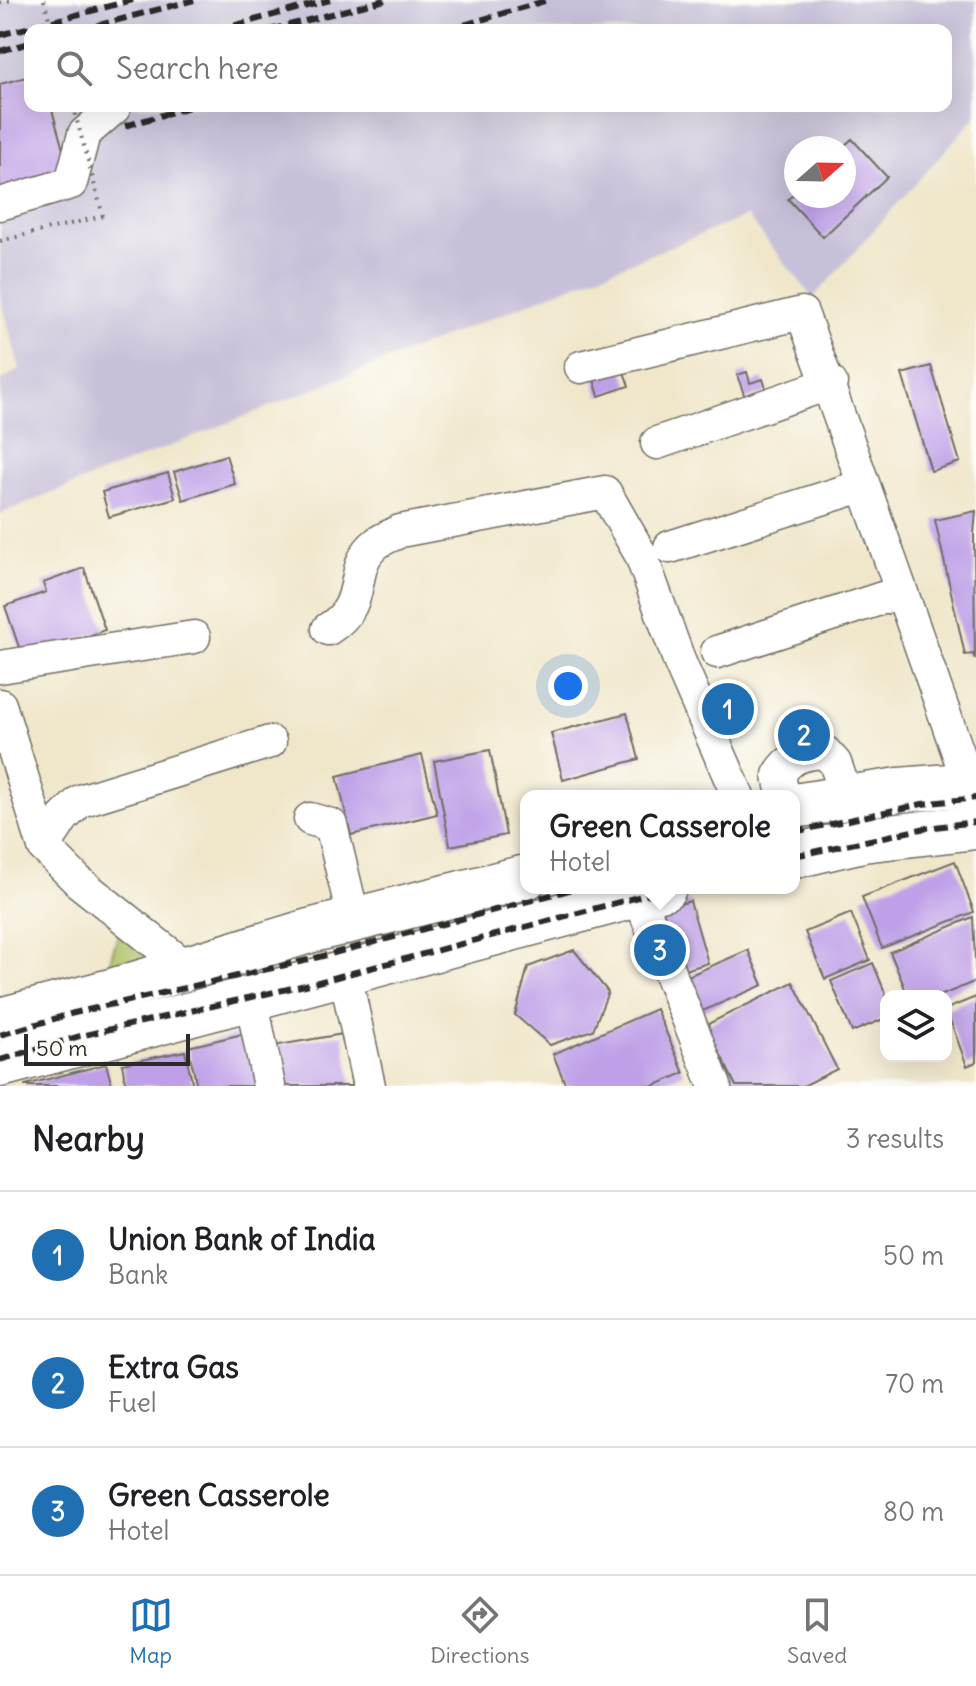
<!DOCTYPE html>
<style>
body{margin:0;font-family:Delius,sans-serif;background:#f6f6f6;color:#202124}
.controls{position:absolute;right:24px;bottom:24px;display:grid;overflow:hidden;border-radius:16px;box-shadow:0 8px 32px #0002}
.controls button{width:72px;height:72px;display:grid;place-items:center;padding:0;border:0;border-bottom:2px solid #e0e0e0;background:#fff;color:#202124;font:40px sans-serif}
.compass{position:absolute;left:784px;top:136px;width:72px;height:72px;border-radius:50%;background:#fff;box-shadow:0 8px 32px #0002;rotate:70deg}
.scale{position:absolute;left:24px;bottom:20px;width:166px;box-sizing:border-box;padding-left:8px;border:4px solid #2b2b2b;border-top:0;font-size:22px;line-height:28px;white-space:nowrap;color:#2b2b2b;-webkit-text-stroke:6px #fdfcf7;paint-order:stroke}
.you{position:absolute;left:568px;top:686px;width:28px;height:28px;margin:-20px;border:6px solid #fff;border-radius:50%;background:#1a73e8;box-shadow:0 0 0 12px #1a73e833}
.badge{display:grid;place-items:center;width:52px;height:52px;border-radius:50%;background:#1f6fb2;color:#fff;font-size:26px;font-weight:700}
.pin{position:absolute;translate:-50% -50%;border:4px solid #fff;box-shadow:0 2px 8px #0006}
.popup{position:absolute;left:520px;top:790px;width:280px;height:104px;box-sizing:border-box;display:grid;place-content:center;border-radius:16px;background:#fff;filter:drop-shadow(0 2px 6px #0005);font-size:26px;white-space:nowrap;color:#757577}
.popup b{font-size:30px;color:#202124}
.popup::after{content:'';position:absolute;left:50%;top:100%;margin-left:-16px;border:16px solid transparent;border-top-color:#fff}
.list{margin:0;padding:0;list-style:none}
h2{display:flex;justify-content:space-between;align-items:center;height:104px;margin:0;padding:0 32px;font-size:34px}
h2 small{font-size:26px;font-weight:400;color:#757577}
.list li{display:grid;grid-template-columns:52px 1fr auto;gap:24px;align-items:center;box-sizing:border-box;height:128px;padding:0 32px;border-top:2px solid #e0e0e0}
.list b{display:block;font-size:30px;white-space:nowrap}
.list p{margin:0;font-size:26px;white-space:nowrap;color:#757577}
.list em{font-size:26px;font-style:normal;color:#757577}
.icon{flex:none;width:44px;height:44px;fill:none;stroke:currentColor;stroke-width:2;stroke-linecap:round;stroke-linejoin:round}
.map{position:relative;flex:none;width:976px;height:1086px;overflow:hidden}
.search{position:absolute;background:#fff;box-shadow:0 8px 32px #0002;left:24px;right:24px;top:24px;height:88px;display:flex;align-items:center;gap:20px;box-sizing:border-box;padding:0 28px;border-radius:16px;color:#757577;font-size:30px}
.sheet{height:488px;background:#fff}
nav{display:flex;justify-content:space-around;align-items:center;box-sizing:border-box;height:112px;border-top:2px solid #e0e0e0;background:#fff;font-size:22px;color:#757577}
nav a{display:grid;justify-items:center;gap:4px}
nav .on{color:#1f6fb2}
.map>svg:first-child{display:block}
.industrial{fill:#c7c0d9;fill-rule:evenodd}
.green{fill:#b0c468;stroke:#6e784a;stroke-width:2}
.building{fill:#bfa0e8}
.lines{fill:none;stroke-linecap:round;stroke-linejoin:round}
.minor-casing{stroke:#706d63;stroke-width:35}
.highway-casing{stroke:#706d63;stroke-width:47}
.path{stroke:#706d63;stroke-width:4;stroke-dasharray:2 6;stroke-linecap:butt}
.minor{stroke:#fff;stroke-width:32}
.highway{stroke:#fff;stroke-width:44}
.rail{stroke:#2b2b2b;stroke-width:6;stroke-dasharray:12 6;stroke-linecap:butt}
.path-bridge{stroke:#706d63;stroke-width:4;stroke-dasharray:2 6;stroke-linecap:butt}
</style>
<div class="map">
<svg width="976" height="1086" viewBox="0 0 976 1086">
<rect width="100%" height="100%" fill="#fdfcf7"/>
<filter id="ink" filterUnits="userSpaceOnUse"><feTurbulence type="fractalNoise" baseFrequency=".0125" numOctaves="2"/><feDisplacementMap in="SourceGraphic" scale="16" xChannelSelector="R" yChannelSelector="G"/><feConvolveMatrix kernelMatrix="1 2 1 2 8 2 1 2 1" color-interpolation-filters="sRGB"/></filter>
<filter id="wash" filterUnits="userSpaceOnUse"><feTurbulence type="fractalNoise" baseFrequency=".006" numOctaves="4" result="noise"/><feDisplacementMap in="SourceGraphic" scale="32" xChannelSelector="R" yChannelSelector="G"/><feGaussianBlur stdDeviation="1.8" result="paint"/><feColorMatrix in="noise" values="0 0 0 0 0 0 0 0 0 0 0 0 0 0 0 0 0 1.4 0 .05"/><feComposite in="paint" operator="in"/></filter>
<g filter="url(#wash)">
<rect width="100%" height="100%" fill="#f0e7cb"/>
<path class="industrial" d="M0,0H976V116L813,298L747,216L0,514V381L20,369L0,297ZM30,30H946V106H30ZM796,148H844V196H796Z"/>
<path class="green" d="M122,920L189,973L102,989Z"/>
<g id="blocks">
<g class="building">
<path d="M30,76V106H51L70,175L0,193V84Z"/>
<path d="M852,139L887,177L823,237L788,199L796,192V196H844V146Z"/>
<path d="M620,361L629,386L599,396L591,370Z"/>
<path d="M931,366L960,462L931,471L902,374Z"/>
<path d="M747,372L750,383L763,379L767,392L746,400L737,375Z"/>
<path d="M226,455L235,484L183,500L174,472Z"/>
<path d="M168,473L175,498L109,517L102,492Z"/>
<path d="M976,511L974,534L975,659L973,654L965,655L935,520Z"/>
<path d="M84,568L105,630L23,659L5,606L46,592L43,583Z"/>
<path d="M627,713L639,759L563,780L551,733Z"/>
<path d="M490,750L506,835L450,846L434,761Z"/>
<path d="M422,755L437,814L351,835L337,776Z"/>
<path d="M955,861L974,912L882,948L862,897Z"/>
<path d="M690,901L708,963L672,974L654,912Z"/>
<path d="M851,913L870,960L825,979L805,932Z"/>
<path d="M973,917L976,981L940,996H908L890,952Z"/>
<path d="M574,950L608,992L593,1030L550,1045L515,1015L528,967Z"/>
<path d="M748,950L763,985L696,1014L681,979Z"/>
<path d="M873,963L886,995V1018L852,1032L831,981Z"/>
<path d="M793,982L837,1069L803,1086H736L706,1025Z"/>
<path d="M976,997V1062L967,1066L946,1009Z"/>
<path d="M656,1009L684,1073L653,1086H566L553,1054Z"/>
<path d="M247,1033L259,1086H197L188,1047Z"/>
<path d="M343,1034L352,1086H281L273,1046Z"/>
<path d="M185,1051L193,1086H126L122,1064Z"/>
<path d="M106,1064L112,1086H25V1085Z"/>
</g>
</g>
</g>
<g filter="url(#ink)">
<use href="#blocks" fill-opacity="0" stroke="#706d63" stroke-width="2"/>
<g class="lines">
<g class="minor-casing">
<g id="minor">
<path d="M0,204L71,183L84,134L114,108"/>
<path d="M581,367L802,313C859,469 914,627 969,784"/>
<path d="M657,443L831,383"/>
<path d="M670,547L862,486"/>
<path d="M328,629C371,603 346,567 377,543C384,538 393,535 400,531L605,492L641,555L680,663L738,796"/>
<path d="M717,652L901,592"/>
<path d="M0,667L194,637"/>
<path d="M0,705L44,847L79,882L186,967"/>
<path d="M783,796L779,775C790,756 804,753 825,752L835,763L847,797"/>
<path d="M310,819L331,825L354,920"/>
<path d="M44,847L63,818L80,801L270,742"/>
<path d="M638,894L715,1086"/>
<path d="M345,974L369,1086"/>
<path d="M251,998L269,1086"/>
</g>
</g>
<g class="highway-casing">
<g id="highway">
<path d="M794,806L899,790L976,784"/>
<path d="M794,856L862,840L976,827"/>
<path d="M0,1020L115,990L309,931L526,877"/>
<path d="M0,1065L664,888"/>
</g>
</g>
<g class="path">
<path d="M0,3L11,0"/>
<path d="M0,241L103,216"/>
</g>
<use href="#minor" class="minor"/>
<use href="#highway" class="highway"/>
<g class="rail">
<path d="M80,30L194,0"/>
<path d="M217,30L330,0"/>
<path d="M270,30L385,0"/>
<path d="M447,30L548,0"/>
<path d="M0,35L133,0"/>
<path d="M0,51L30,43"/>
<path d="M125,126L193,106"/>
<path d="M794,832L922,804L976,798"/>
<path d="M794,856L926,828L976,822"/>
<path d="M0,1035L74,1013L308,960L577,888"/>
<path d="M0,1060L80,1036L314,983L672,888"/>
</g>
<g class="path-bridge">
<path d="M44,0L52,30"/>
<path d="M73,106L103,216"/>
</g>
</g>
</g>
</svg>
<div class="controls">
<button><svg class="icon" aria-label="layers" viewBox="0 0 24 24"><path d="M12 4l9 5-9 5-9-5zM3 14l9 5 9-5"/></svg></button>
</div>
<svg class="compass" viewBox="-18 -18 36 36"><path d="M0-13l5 13h-10z" fill="#e53935"/><path d="M0 13l5-13h-10z" fill="#757577"/></svg>
<div class="scale">50 m</div>
<div class="you"></div>
<div class="pin badge" style="left:728px;top:709px">1</div>
<div class="pin badge" style="left:804px;top:735px">2</div>
<div class="pin badge" style="left:660px;top:950px">3</div>
<div class="popup"><b>Green Casserole</b>Hotel</div>
<div class="search"><svg class="icon" aria-label="search" viewBox="0 0 24 24"><circle cx="10" cy="10" r="6"/><path d="M15 15l6 6"/></svg>Search here</div>
</div>
<section class="sheet">
<h2>Nearby<small>3 results</small></h2>
<ul class="list">
<li><span class="badge">1</span><div><b>Union Bank of India</b><p>Bank</p></div><em>50 m</em></li>
<li><span class="badge">2</span><div><b>Extra Gas</b><p>Fuel</p></div><em>70 m</em></li>
<li><span class="badge">3</span><div><b>Green Casserole</b><p>Hotel</p></div><em>80 m</em></li>
</ul>
</section>
<nav>
<a class="on"><svg class="icon" aria-label="map" viewBox="0 0 24 24"><path d="M3 6l6-2 6 2 6-2v14l-6 2-6-2-6 2zM9 4v14M15 6v14"/></svg>Map</a>
<a><svg class="icon" aria-label="directions" viewBox="0 0 24 24"><path d="M12 3l9 9-9 9-9-9zM9 14v-3h6M13 9l2 2-2 2"/></svg>Directions</a>
<a><svg class="icon" aria-label="saved" viewBox="0 0 24 24"><path d="M7 4h10v16l-5-4-5 4z"/></svg>Saved</a>
</nav>
